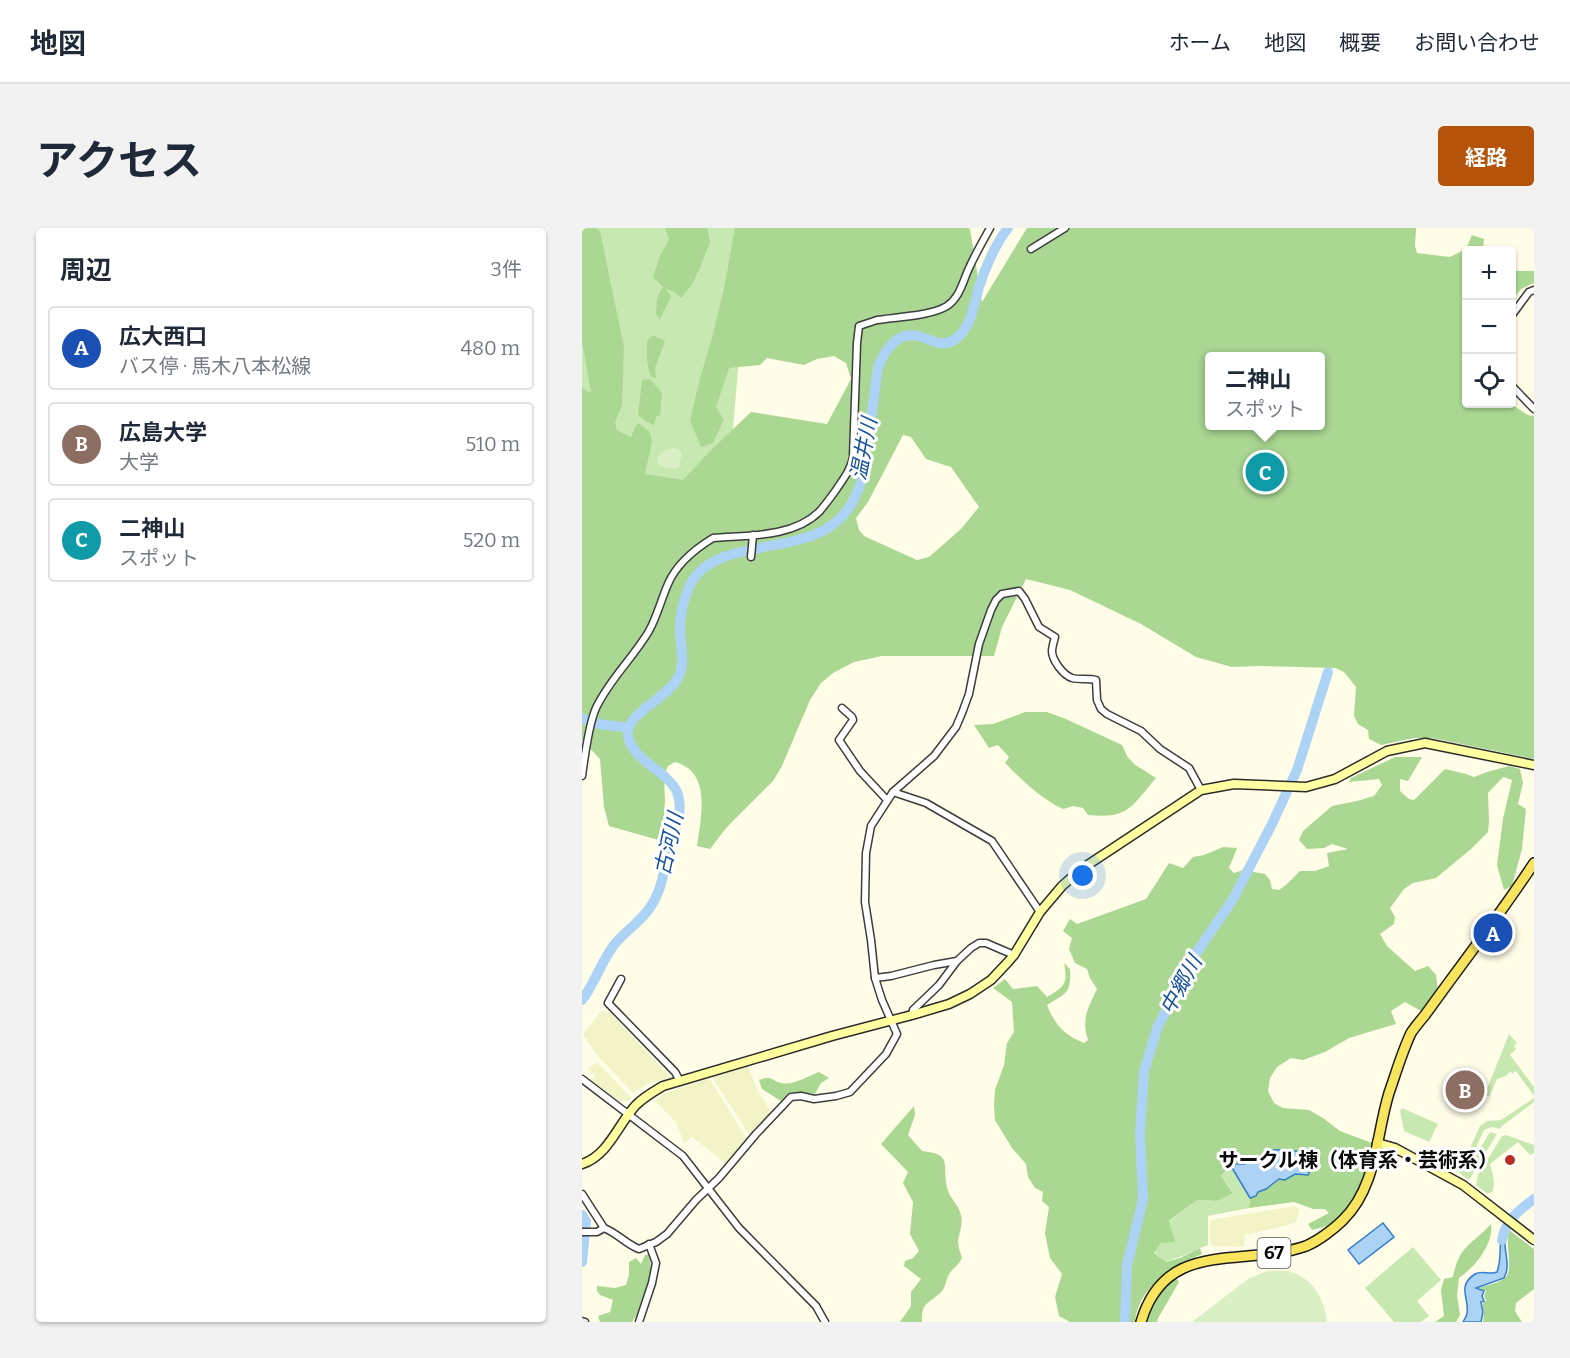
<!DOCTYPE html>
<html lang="ja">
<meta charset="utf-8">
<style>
body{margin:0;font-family:Bitter,"Noto Sans JP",serif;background:#f2f2f3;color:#1f2937}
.controls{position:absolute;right:18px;top:18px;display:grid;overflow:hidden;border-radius:6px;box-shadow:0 2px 4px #0004}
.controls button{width:54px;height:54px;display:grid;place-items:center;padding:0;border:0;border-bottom:2px solid #e0e1e3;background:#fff;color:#1f2937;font:30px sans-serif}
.you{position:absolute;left:501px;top:648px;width:21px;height:21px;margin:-15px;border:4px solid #fff;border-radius:50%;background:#1a73e8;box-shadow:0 0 0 9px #1a73e833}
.badge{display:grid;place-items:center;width:39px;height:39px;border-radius:50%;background:#b45309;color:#fff;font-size:20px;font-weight:700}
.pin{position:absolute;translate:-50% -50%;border:3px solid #fff;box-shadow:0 2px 6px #0006}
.popup{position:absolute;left:623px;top:124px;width:120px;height:78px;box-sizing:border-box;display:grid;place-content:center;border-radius:6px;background:#fff;filter:drop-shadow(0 2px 4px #0005);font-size:20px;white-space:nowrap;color:#747a83}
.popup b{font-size:22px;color:#1f2937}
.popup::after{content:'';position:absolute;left:50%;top:100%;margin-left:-12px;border:12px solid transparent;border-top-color:#fff}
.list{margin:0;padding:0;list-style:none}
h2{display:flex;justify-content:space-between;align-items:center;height:78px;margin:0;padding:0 24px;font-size:26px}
h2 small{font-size:20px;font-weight:400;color:#747a83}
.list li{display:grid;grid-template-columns:39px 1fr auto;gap:18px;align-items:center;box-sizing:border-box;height:84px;margin:0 12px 12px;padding:0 12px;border:2px solid #e0e1e3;border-radius:6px}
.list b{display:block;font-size:22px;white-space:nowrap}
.list p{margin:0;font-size:20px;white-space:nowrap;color:#747a83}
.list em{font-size:20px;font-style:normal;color:#747a83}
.icon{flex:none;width:33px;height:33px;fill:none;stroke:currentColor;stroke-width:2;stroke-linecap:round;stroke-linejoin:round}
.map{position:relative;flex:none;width:952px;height:1094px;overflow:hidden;border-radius:6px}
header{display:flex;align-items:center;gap:36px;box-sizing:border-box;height:84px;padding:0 30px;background:#fff;border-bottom:2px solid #e0e1e3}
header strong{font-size:28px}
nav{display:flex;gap:33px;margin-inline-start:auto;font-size:21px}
.intro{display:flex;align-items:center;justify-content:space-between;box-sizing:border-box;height:144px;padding:0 36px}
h1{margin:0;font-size:42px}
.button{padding:15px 27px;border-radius:6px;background:#b45309;color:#fff;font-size:21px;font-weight:700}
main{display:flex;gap:36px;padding:0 36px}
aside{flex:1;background:#fff;border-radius:6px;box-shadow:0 2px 4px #0004}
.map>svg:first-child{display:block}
.farmland{fill:#f2f4c8}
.green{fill:#c8e8b2}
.forest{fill:#aad892;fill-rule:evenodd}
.pitch{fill:#dbefc4}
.water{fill:#acd2f6;stroke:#347ecc;stroke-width:1.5}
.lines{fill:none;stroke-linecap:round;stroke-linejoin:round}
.river{stroke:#acd2f6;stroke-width:10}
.street-casing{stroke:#3d3d3d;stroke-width:9}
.secondary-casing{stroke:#2c2c2c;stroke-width:11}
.primary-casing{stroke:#1b1b1b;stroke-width:12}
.street{stroke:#fff;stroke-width:6}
.secondary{stroke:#ffffa2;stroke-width:8}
.primary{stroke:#f9e45d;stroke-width:9}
.poi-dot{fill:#b82d24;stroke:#fff;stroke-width:2}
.labels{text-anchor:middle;stroke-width:6;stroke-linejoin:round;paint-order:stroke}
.shield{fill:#fff;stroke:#545454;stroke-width:1.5}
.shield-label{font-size:18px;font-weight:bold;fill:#0a0a0a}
.poi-label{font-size:20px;font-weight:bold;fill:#0a0a0a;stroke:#fff;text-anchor:end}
.water-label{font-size:21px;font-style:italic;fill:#15519a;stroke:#fff}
</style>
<header>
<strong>地図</strong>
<nav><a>ホーム</a><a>地図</a><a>概要</a><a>お問い合わせ</a></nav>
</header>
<div class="intro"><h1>アクセス</h1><a class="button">経路</a></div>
<main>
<aside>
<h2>周辺<small>3件</small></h2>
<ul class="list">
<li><span class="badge" style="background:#1a4fb4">A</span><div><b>広大西口</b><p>バス停 · 馬木八本松線</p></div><em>480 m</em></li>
<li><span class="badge" style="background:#8d6e63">B</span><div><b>広島大学</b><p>大学</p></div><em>510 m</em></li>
<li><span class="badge" style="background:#0f9aa8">C</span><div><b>二神山</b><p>スポット</p></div><em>520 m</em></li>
</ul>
</aside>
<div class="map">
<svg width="952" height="1094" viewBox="0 0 952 1094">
<rect width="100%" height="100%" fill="#fffde7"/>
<g class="farmland">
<path d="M19,783L28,784L90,851L69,854L51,865L15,827L1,807Z"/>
<path d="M15,834L50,871L45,873L34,872L9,853L13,848L6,841Z"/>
<path d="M166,838L175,861L190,886L169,909L130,849Z"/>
<path d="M127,850L166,913L145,936L110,909L102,915L94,894L73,873L83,865Z"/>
<path d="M713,978L718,981L714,994L706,997L663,1007L662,1019L631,1018L628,1013V992Z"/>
</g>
<g class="green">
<path d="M0,0H364L157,130L149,224L75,366L0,160Z"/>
<path d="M927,806L935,815L932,818L934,821L928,827L952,859V868L934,843L930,846L929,843L924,848L915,851L907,869L903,866Z"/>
<path d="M952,870V874L920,898L918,901L910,899L902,902L891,926L888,927L879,924L880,923L886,925L898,898L905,893L919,892Z"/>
<path d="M820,880L856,896L847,914L822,903L818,883Z"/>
<path d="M908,904L915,906L887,952L875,943L872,936L876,930L888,933L892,931Z"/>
<path d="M924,907L952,917V925L948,927L936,914L908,936C911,946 913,952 911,963L906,966L894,957L896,947L920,908Z"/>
<path d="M649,938L668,970L667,980L626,988V1017C612,1022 598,1030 583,1034L572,1024L579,1015L587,994L598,984L616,972L635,973L651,964L639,948Z"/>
<path d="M831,1019L859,1052L835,1073L847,1088L839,1094H812L783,1060Z"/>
</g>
<g class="forest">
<path d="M0,0H13L18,3L42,119L40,177L33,195L35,202L49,209L53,199L57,195L68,204L70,214L63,246L101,252L130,221L169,184L245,196L269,151L264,135L252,128L235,131L222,137L185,130L178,137L147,140L134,179L142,192L131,215L119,219L108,193L117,154L131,106L143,56L153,0H386L388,1L400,74L445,0H834L833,18L835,25L868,29L884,21L890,7L902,11L901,22H885V176H929L946,187L952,188V531L850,510H832L799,517L787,511L786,502L776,496L772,488L774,459L762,444L753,440L679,438L650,439L614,429L559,396L488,362L444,351L420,399L412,428H300L272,434L251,445L239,455L228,472L200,538L191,553L145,599L128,621L115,618C119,589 130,544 93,534L86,538L82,547L83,573L80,613L27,598L22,579L18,531L0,512V160L9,165L0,112ZM628,128H738V198H628ZM321,207L329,209L344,231L369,239L397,279L379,301L347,329L335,332L282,308L277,302L274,290L286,274Z"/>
<path d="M83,0H125L128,14L117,42L109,58L99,70L91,63L84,61L89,69L78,91L74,86L75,71L79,61L82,60L71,49L78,28L87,12Z"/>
<path d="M930,43H952V55L939,61L930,73Z"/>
<path d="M71,107L83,113L73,140L74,150L69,149C64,137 65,127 65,113Z"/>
<path d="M68,151L80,165L78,187L74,189L72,197L65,194L56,187L60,152Z"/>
<path d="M443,484H465L484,491L540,517L545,528L552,536L574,550C549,579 547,591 506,587L501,580L491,578L481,581C458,570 441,553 423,535L427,529L416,517L407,520L392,497L411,496Z"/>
<path d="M813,529H840L826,553L818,551V563L827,571L832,572L863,541L884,546L892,549L905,544L927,538L938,541L941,555L936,576L944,581L940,621L930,658L922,662L915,637L921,591L930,552L921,549L906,565L907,594L906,604L889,621L854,650L831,655L822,661L808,680L813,689L812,696L798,706L805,718L833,743L846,738L854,747L856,762L839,783L823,774L809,783L814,796L767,810L743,824L721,832L709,830L695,839L688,850L686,863L692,875L701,880L727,882L741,890L758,903L790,915C782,943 777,981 748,996C743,999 736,1000 730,1002L726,996L747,985L743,981H731L712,974L667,980L668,970L674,968L676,964L684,961L697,951L703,952L712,946L691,922L677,932L672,930L663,936C650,935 648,939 639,948L651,965L635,973L616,972L598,984L587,993L593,1014L579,1015L572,1025L584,1034L598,1030L618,1020L620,1026C591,1038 556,1059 553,1094H488L477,1088L473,1069L480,1046L468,1030L463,1005L467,979L460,973L461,964L453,960L446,949L444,936L430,920L413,892L412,877L413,862L422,837L425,815L432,804L430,774L411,760L423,751L431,761L455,758L465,769C483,758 486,756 482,735L488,741C489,766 485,764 465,777C473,797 482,807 502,815L506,812C499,791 506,780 515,761L508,750L505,741L493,735L487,721L490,710L481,703L488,691L495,696L564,671L587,635L601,640L611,629L622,627L641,619L655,620L647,640L652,645L661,642L683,646L688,652L690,661L697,662L705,656L718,643H733L747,638L745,625L766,621L750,616L742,620L725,621L717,612L721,603L750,578L775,573L792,568L800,557L797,551L767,554L769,550Z"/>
<path d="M237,844L247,850L239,855L233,866L209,864L199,873L180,861L177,852C191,847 188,852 199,855C211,858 226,848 237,844Z"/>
<path d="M332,878L333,887L326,907L340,923C371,926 360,936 365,959C366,968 375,975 378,984C382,994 378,1002 376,1012C376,1018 378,1024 380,1030C376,1039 371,1039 368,1045C364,1050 364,1058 360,1063C348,1076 339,1073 340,1094H318L329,1078V1064L339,1051L322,1038L323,1033L331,1030L337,1023L328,1006L331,974L321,955L326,944L299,916Z"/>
<path d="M909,996C912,1016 893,1039 877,1050L875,1067L878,1087L874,1094H853L862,1088L859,1062L862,1051L871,1049C877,1017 890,1017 909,996Z"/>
<path d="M927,1002L952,1021V1061L934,1075L933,1083L940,1094H901L902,1084L901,1081V1074L904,1073L902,1068L904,1063L897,1060C905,1057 918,1055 924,1049C931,1042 923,1015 927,1002Z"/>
<path d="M68,1026C71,1045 62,1079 50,1094H18L16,1088L28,1084L31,1072L18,1067L15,1063V1058L33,1060L44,1057L47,1047V1034L54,1030L59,1036L63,1027Z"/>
<path d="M594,1050L597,1054L575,1092L576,1094H564L578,1066Z"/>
</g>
<g class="pitch">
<path d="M93,220L98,222L100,225L97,239C88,242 82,241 75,235C76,224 83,222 93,220Z"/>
<path d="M685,1043C691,1043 699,1042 705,1043C730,1048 743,1071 745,1094H610L666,1051Z"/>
</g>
<g class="water">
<path d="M691,922C711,921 721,920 729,941L726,947L713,946L703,952L697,951L684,961L676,964L674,968L668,970L649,938L654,936H663L672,930L677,932Z"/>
<path d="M801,995L812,1009L777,1036L766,1022Z"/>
<path d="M922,999L924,1001C924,1005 923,1008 923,1012C922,1025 929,1037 922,1050L894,1060L902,1063L900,1068L902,1073L899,1074L901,1084L899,1094H881C882,1091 885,1089 885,1085C888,1072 874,1058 893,1046C900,1042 907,1047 915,1044C921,1028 915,1015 922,999Z"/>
</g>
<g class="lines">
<g class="river">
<path d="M0,490C13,498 32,497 46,500"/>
<path d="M0,772C13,755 19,734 32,717C43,703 59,694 69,678C79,663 82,644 86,626C91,607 103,584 95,564C85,542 47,531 46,506C44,486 85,470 96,450C104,435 98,417 98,401C98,386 102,370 108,357C130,310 217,327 254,294C269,282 276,265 281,248L296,139C303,122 315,103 336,108C348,111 359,120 372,112C389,101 392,77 397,59C403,40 414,15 426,0"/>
<path d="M0,987L4,993L0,1034"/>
<path d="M920,1012C923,993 937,982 952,971"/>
<path d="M543,1094L545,1038L561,971L558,905L562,843L576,798L615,724L651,671L690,596L715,542L746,444"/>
</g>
<g class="street-casing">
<g id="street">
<path d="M449,21L483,0"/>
<path d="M930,87L947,64L952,62"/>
<path d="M930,158L952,181"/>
<path d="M169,329L171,307"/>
<path d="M260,480L270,489L271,492L257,512L278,543L305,572"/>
<path d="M0,548C3,528 6,498 14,480C27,452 51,430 67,403C75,389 79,372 86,356C94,337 113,321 131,310C165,307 210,310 237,284C243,277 249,269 254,262C261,251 269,242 271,229L275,115L277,98C283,96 289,94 295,92C314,89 349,88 365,78C379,68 381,52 388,38C394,25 401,13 408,0"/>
<path d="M311,564L344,575L410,613L458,684"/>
<path d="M293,750L309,748L352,737L375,733L389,720L397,715H404L432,727"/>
<path d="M39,751L26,775L93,844L98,853"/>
<path d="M330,787L331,782L357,757L375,733"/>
<path d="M0,851L101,928L157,1000L234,1078L243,1094"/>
<path d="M0,966L22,1000"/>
<path d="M0,1004H15L22,1000C35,1005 44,1016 57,1021L74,1014L85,1006L114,972L137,950L174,906L209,869L219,868L232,871L254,868L268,864L304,826L315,806L300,772L293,750L289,712L283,674L284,625L289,598L311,564L352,528L374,499L380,485L387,466L397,416L409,382L414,372L420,366L437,363L443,371L457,399L473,409C472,413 470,419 470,423C470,432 481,447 490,450C498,452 506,450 514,452L515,472L519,481L525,486L559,503L578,521L607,540L619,562"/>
<path d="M0,1093L3,1094"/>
<path d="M57,1094L70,1055L74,1035L67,1016"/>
</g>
</g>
<g class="secondary-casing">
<g id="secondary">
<path d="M795,915L813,920L881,957L952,1012"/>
<path d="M0,936C27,927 36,896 54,877C62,869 71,864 81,858L250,808L330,787L367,776L388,766L409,752L426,734L432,727L458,684L480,658L498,642L619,562L652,556L724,559L753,551L805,523L843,515L952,537"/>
</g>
</g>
<g class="primary-casing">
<path id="primary" d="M559,1094C584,1009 661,1040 724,1018C736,1013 752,1001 761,992C795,959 794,907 807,865C814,845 820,824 829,805C833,799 838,793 843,787C851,776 859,765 867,754C896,715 925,676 952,635"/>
</g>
<use href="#street" class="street"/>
<use href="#secondary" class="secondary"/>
<use href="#primary" class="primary"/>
</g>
<circle class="poi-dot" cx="928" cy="932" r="6"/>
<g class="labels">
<rect class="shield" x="675.5" y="1010" width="33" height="30" rx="4.5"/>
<g class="shield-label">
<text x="692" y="1031">67</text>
</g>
<g class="poi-label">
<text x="916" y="939">サークル棟（体育系・芸術系）</text>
</g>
<g class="water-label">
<text transform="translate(282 221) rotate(-79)" y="7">温井川</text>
<text transform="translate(87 616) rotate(-77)" y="7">古河川</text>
<text transform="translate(599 757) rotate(-61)" y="7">中郷川</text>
</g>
</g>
</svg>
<div class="controls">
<button>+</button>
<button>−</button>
<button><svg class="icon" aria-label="locate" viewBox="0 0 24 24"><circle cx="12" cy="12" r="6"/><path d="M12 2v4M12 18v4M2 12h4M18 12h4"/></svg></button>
</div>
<div class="you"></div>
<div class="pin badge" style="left:911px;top:705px;background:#1a4fb4">A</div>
<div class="pin badge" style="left:883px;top:862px;background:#8d6e63">B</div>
<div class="pin badge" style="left:683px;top:244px;background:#0f9aa8">C</div>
<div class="popup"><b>二神山</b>スポット</div>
</div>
</main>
